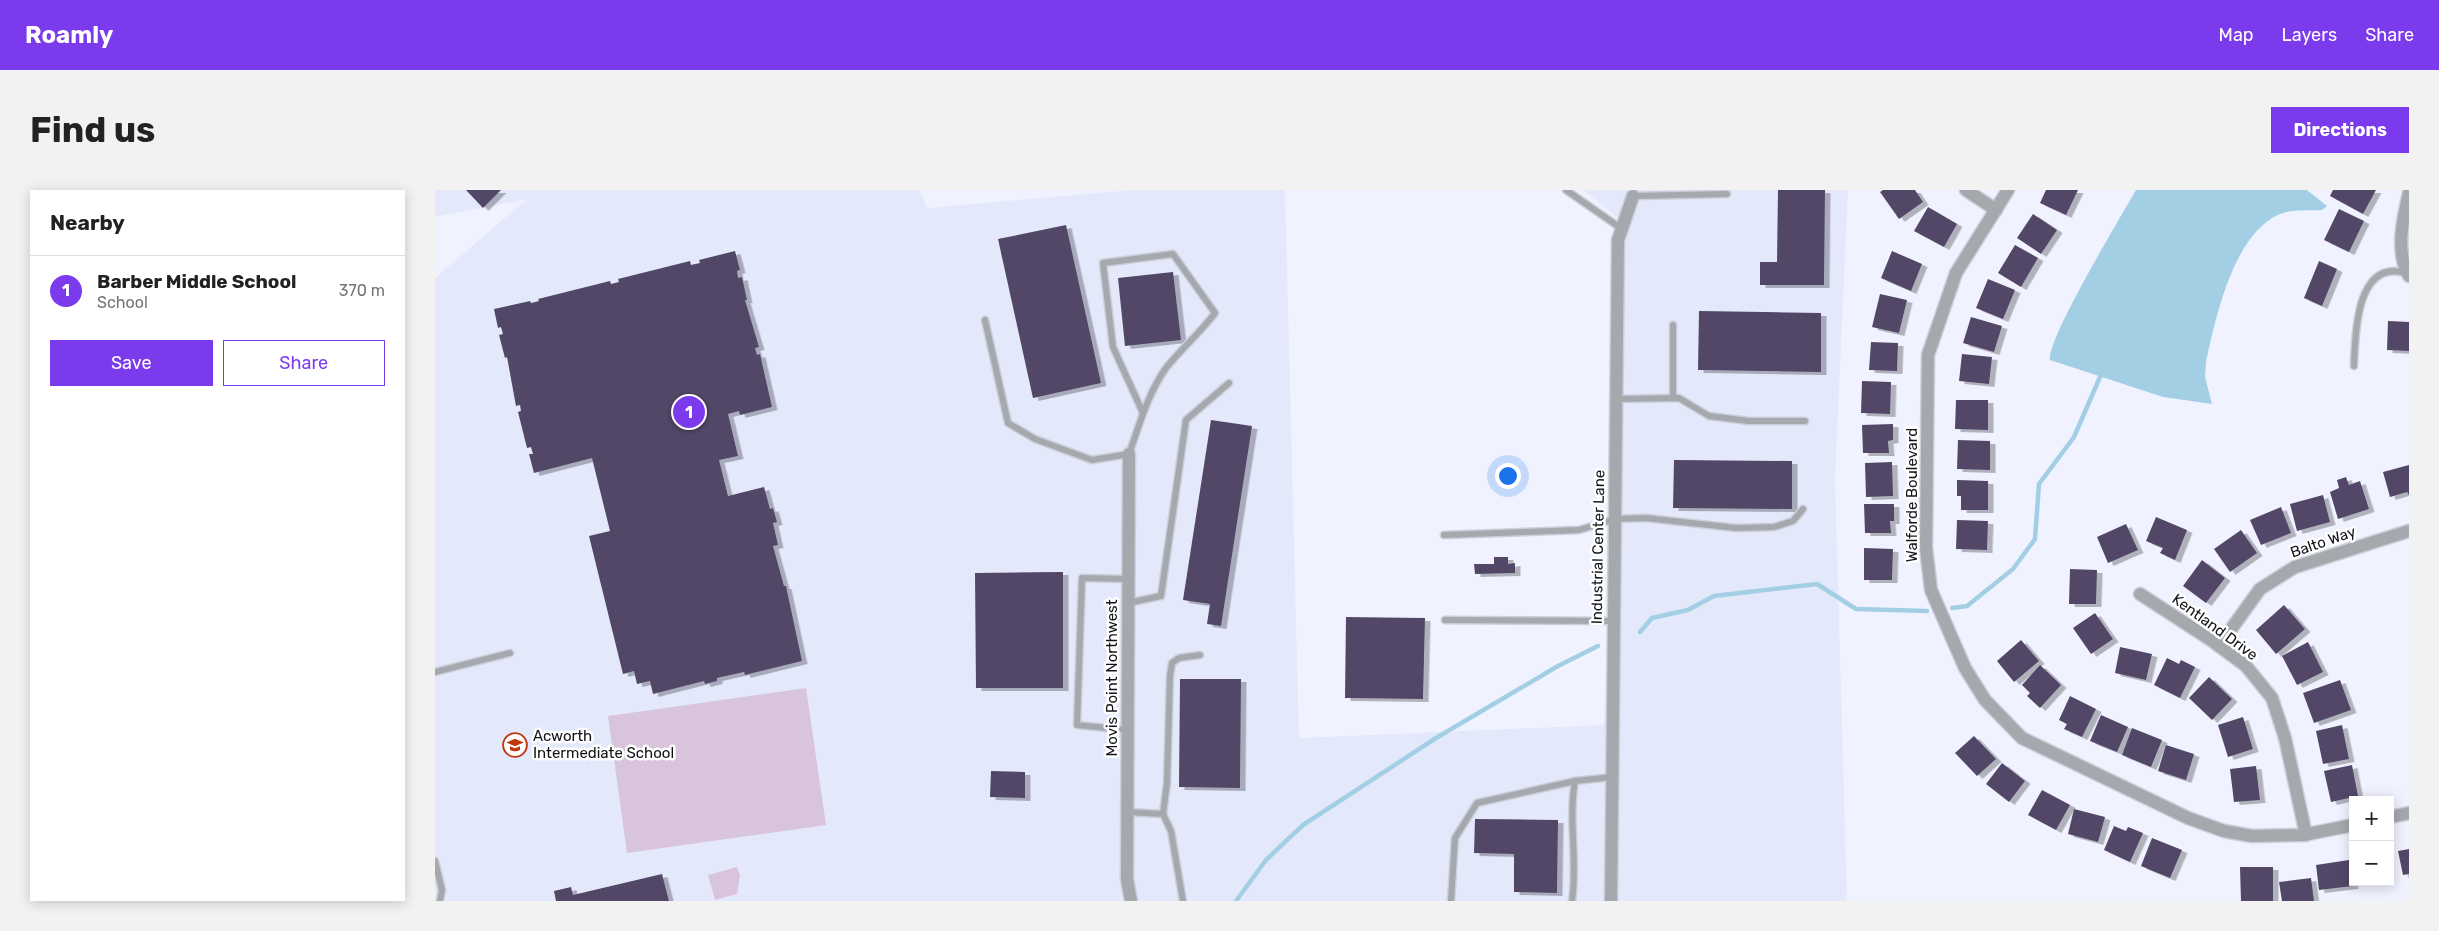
<!DOCTYPE html>
<meta charset="utf-8">
<style>
body{margin:0;font-family:Rubik,sans-serif;background:#f2f2f2;color:#222}
.controls{position:absolute;right:15px;bottom:15px;display:grid;overflow:hidden;border-radius:0px;box-shadow:0 2px 12px #0003}
.controls button{width:45px;height:45px;display:grid;place-items:center;padding:0;border:0;border-bottom:1px solid #e0e0e0;background:#fff;color:#222;font:25px sans-serif}
.you{position:absolute;left:1072px;top:285px;width:18px;height:18px;margin:-12px;border:4px solid #fff;border-radius:50%;background:#1a73e8;box-shadow:0 0 0 8px #1a73e833}
.badge{display:grid;place-items:center;width:32px;height:32px;border-radius:50%;background:#7c3aed;color:#fff;font-size:16px;font-weight:700}
.pin{position:absolute;translate:-50% -50%;border:2px solid #fff;box-shadow:0 1px 5px #0006}
.list{margin:0;padding:0;list-style:none}
h2{display:flex;justify-content:space-between;align-items:center;height:65px;margin:0;padding:0 20px;font-size:21px}
h2 small{font-size:16px;font-weight:400;color:#767676}
.list li{display:grid;grid-template-columns:32px 1fr auto;gap:15px;align-items:center;box-sizing:border-box;height:70px;padding:0 20px;border-top:1px solid #e0e0e0}
.list b{display:block;font-size:19px;white-space:nowrap}
.list p{margin:0;font-size:16px;white-space:nowrap;color:#767676}
.list em{font-size:16px;font-style:normal;color:#767676}
.actions{display:flex;gap:10px;padding:15px 20px}
.actions a{flex:1;padding:11px 0;border:1px solid #7c3aed;border-radius:0px;text-align:center;font-size:18px;color:#7c3aed}
.actions .main{background:#7c3aed;color:#fff}
.map{position:relative;flex:none;width:1974px;height:711px;overflow:hidden;border-radius:0px}
header{display:flex;align-items:center;gap:30px;box-sizing:border-box;height:70px;padding:0 25px;background:#7c3aed;color:#fff}
header strong{font-size:24px}
nav{display:flex;gap:28px;margin-inline-start:auto;font-size:18px}
.intro{display:flex;align-items:center;justify-content:space-between;box-sizing:border-box;height:120px;padding:0 30px}
h1{margin:0;font-size:35px}
.button{padding:12px 22px;border-radius:0px;background:#7c3aed;color:#fff;font-size:18px;font-weight:700}
main{display:flex;gap:30px;padding:0 30px}
aside{flex:1;background:#fff;border-radius:0px;box-shadow:0 2px 12px #0003}
.map>svg:first-child{display:block}
.built{fill:#e4e8fb}
.green{fill:#d9c5db}
.water{fill:#a3cfe4}
.lines{fill:none;stroke-linecap:round;stroke-linejoin:round}
.stream{stroke:#a3cfe4;stroke-width:4.5}
.building{fill:#524767;filter:url(#shadow)}
.service-casing{stroke:#cccfda;stroke-width:9}
.minor-casing{stroke:#cccfda;stroke-width:15}
.service{stroke:#a5a9ad;stroke-width:6}
.minor{stroke:#a5a9ad;stroke-width:12}
.labels{text-anchor:middle;stroke-width:5;stroke-linejoin:round;paint-order:stroke}
.street-label{font-size:15px;fill:#121317;stroke:#fff}
.poi-label{font-size:15px;fill:#121317;stroke:#fff;text-anchor:start}
</style>
<header>
<strong>Roamly</strong>
<nav><a>Map</a><a>Layers</a><a>Share</a></nav>
</header>
<div class="intro"><h1>Find us</h1><a class="button">Directions</a></div>
<main>
<aside>
<h2>Nearby<small></small></h2>
<ul class="list">
<li><span class="badge">1</span><div><b>Barber Middle School</b><p>School</p></div><em>370 m</em></li>
</ul>
<div class="actions"><a class="main">Save</a><a>Share</a></div>
</aside>
<div class="map">
<svg width="1974" height="711" viewBox="0 0 1974 711">
<defs>
<filter id="shadow"><feDropShadow dx="5.5" dy="3" stdDeviation="0" flood-color="#0004"/></filter>
</defs>
<rect width="100%" height="100%" fill="#f0f3ff"/>
<path class="built" d="M0,0H484L492,18L696,0H850L864,548L1169,535L1191,35L1149,0H1413L1400,288L1412,711H0V88L92,9L0,27Z"/>
<g class="green">
<path d="M371,498L391,635L192,663L173,526Z"/>
<path d="M302,677L305,686L302,704L280,710L273,685Z"/>
</g>
<path class="water" d="M1701,0H1872L1892,16L1887,20C1874,21 1857,19 1845,24C1798,44 1781,127 1771,172L1770,187L1777,214L1728,207L1615,170C1611,150 1687,25 1701,0Z"/>
<g class="lines">
<g class="stream">
<path d="M1517,418L1532,416L1578,379L1600,349L1604,294L1639,247L1665,187"/>
<path d="M1205,442L1217,428L1253,420L1279,406L1382,394L1421,419L1492,421"/>
<path d="M801,711L831,670L868,635L1001,548L1123,476L1163,456"/>
</g>
</g>
<g class="building">
<path d="M31,0H66L48,18Z"/>
<path d="M1343,0H1390L1389,95H1325V72H1342Z"/>
<path d="M1448,0H1480L1488,12L1464,29L1445,2Z"/>
<path d="M1611,0H1643L1631,25L1605,13Z"/>
<path d="M1898,0H1941L1928,24L1895,6Z"/>
<path d="M1493,17L1522,34L1509,57L1479,41Z"/>
<path d="M1904,19L1929,31L1914,62L1889,50Z"/>
<path d="M1598,24L1622,40L1606,64L1582,48Z"/>
<path d="M631,35L666,193L598,208L563,49Z"/>
<path d="M1580,55L1603,68L1586,97L1563,83Z"/>
<path d="M300,61L305,80L302,81L303,88L307,87L312,110H310L324,157L320,158L322,165L325,164L337,217L305,225L304,221L293,224L303,266L284,270L293,306L329,297L335,319L338,318L342,332L338,333L343,355L338,356L349,396H351L367,471L310,485L309,482L282,488V491L270,494L269,491L218,504L215,491L202,494L199,481L188,484L154,346L175,341L157,268L99,283L94,264H98L96,257L92,258L83,222L86,221L85,215L81,216L72,167L70,168L64,145L68,144L66,137L63,138L59,119L95,111L96,113L104,111L103,109L175,91L176,94L184,92L183,89L255,71L256,75L265,73L264,70Z"/>
<path d="M1457,61L1487,74L1476,101L1446,88Z"/>
<path d="M1884,71L1902,79L1887,116L1869,108Z"/>
<path d="M738,82L746,150L690,156L683,88Z"/>
<path d="M1553,89L1580,100L1568,129L1541,118Z"/>
<path d="M1445,104L1472,110L1464,143L1437,137Z"/>
<path d="M1264,121L1386,123V182L1263,180Z"/>
<path d="M1536,127L1567,136L1559,162L1528,153Z"/>
<path d="M1953,131L1974,132V161L1952,160Z"/>
<path d="M1436,152L1463,153L1462,181L1434,180Z"/>
<path d="M1527,164L1557,167L1554,194L1524,191Z"/>
<path d="M1427,191L1456,192L1455,224L1426,223Z"/>
<path d="M1521,210H1553V240L1520,239Z"/>
<path d="M776,230L817,236L786,436L772,434L775,414L748,410Z"/>
<path d="M1458,234V250L1453,251L1454,263H1428L1427,235Z"/>
<path d="M1523,250L1555,251V280L1522,279Z"/>
<path d="M1239,270L1357,271V319L1238,318Z"/>
<path d="M1457,272L1458,306L1431,307L1430,273Z"/>
<path d="M1974,275V305L1972,302L1955,307L1948,282Z"/>
<path d="M1911,287L1914,295L1925,291L1934,319L1903,329L1895,302L1904,298L1902,290Z"/>
<path d="M1522,290L1553,291V320H1526V306H1522Z"/>
<path d="M1888,305L1895,332L1862,341L1855,314Z"/>
<path d="M1429,314H1459V331H1455L1456,343H1430Z"/>
<path d="M1846,317L1856,343L1826,355L1815,330Z"/>
<path d="M1721,327L1752,340L1740,370L1725,363L1728,358L1711,351Z"/>
<path d="M1522,330L1553,331L1552,360L1521,359Z"/>
<path d="M1691,334L1703,360L1673,373L1662,347Z"/>
<path d="M1806,340L1822,363L1795,382L1779,359Z"/>
<path d="M1429,358L1458,359L1457,390H1429Z"/>
<path d="M1059,367H1073V374L1080,373V383L1040,384L1039,374H1059Z"/>
<path d="M1767,370L1790,388L1771,413L1748,396Z"/>
<path d="M1635,379L1662,380L1661,414H1634Z"/>
<path d="M628,382V498H541L540,383Z"/>
<path d="M1849,415L1870,439L1841,464L1821,440Z"/>
<path d="M1660,423L1678,449L1656,464L1638,438Z"/>
<path d="M911,427L990,428L988,509L910,508Z"/>
<path d="M1586,450L1604,471L1579,492L1562,471Z"/>
<path d="M1873,452L1888,482L1862,495L1847,466Z"/>
<path d="M1685,457L1717,464L1711,490L1680,483Z"/>
<path d="M1732,468L1744,474L1746,470L1760,477L1745,508L1719,495Z"/>
<path d="M1605,475L1626,495L1605,518L1592,506L1595,503L1587,495Z"/>
<path d="M1774,487L1797,509L1777,530L1754,508Z"/>
<path d="M745,489H806L805,598L744,597Z"/>
<path d="M1905,490L1916,520L1879,533L1868,503Z"/>
<path d="M1635,506L1661,519L1647,547L1629,539L1632,534L1624,530Z"/>
<path d="M1666,525L1693,537L1682,562L1655,551Z"/>
<path d="M1808,527L1818,559L1793,567L1783,535Z"/>
<path d="M1907,535L1914,569L1888,574L1881,541Z"/>
<path d="M1697,538L1727,550L1716,577L1687,565Z"/>
<path d="M1539,546L1561,569L1542,586L1520,563Z"/>
<path d="M1731,555L1759,564L1751,590L1723,581Z"/>
<path d="M1567,573L1590,591L1574,612L1551,594Z"/>
<path d="M1917,575L1923,606L1896,612L1889,581Z"/>
<path d="M1821,576L1825,610L1799,612L1795,579Z"/>
<path d="M556,581L590,582V608L555,607Z"/>
<path d="M1607,600L1635,615L1621,640L1593,625Z"/>
<path d="M1639,619L1670,627L1663,652L1633,644Z"/>
<path d="M1040,629L1123,630L1122,703L1079,702V664L1039,663Z"/>
<path d="M1679,636L1691,641L1693,637L1708,643L1695,672L1669,660Z"/>
<path d="M1717,648L1747,660L1735,688L1706,676Z"/>
<path d="M1974,659V684L1968,685L1963,661Z"/>
<path d="M1914,670L1918,696L1884,700L1881,675Z"/>
<path d="M1805,677H1838V711H1806Z"/>
<path d="M227,684L234,711H121L119,701L136,697L138,705Z"/>
<path d="M1876,688L1879,711H1847L1844,692Z"/>
</g>
<g class="lines">
<g class="service-casing">
<g id="service">
<path d="M1131,0L1187,39"/>
<path d="M1198,4V6L1292,4"/>
<path d="M550,130L573,233L600,249L657,270L694,264C704,236 713,203 731,178C746,159 765,143 780,123L738,64L668,73L678,157L708,223"/>
<path d="M1919,176C1920,145 1921,68 1971,83"/>
<path d="M1238,208V135"/>
<path d="M1181,209L1244,208L1274,226L1314,231H1370"/>
<path d="M1009,345L1144,340L1180,329L1211,328L1301,338L1339,337L1358,331L1368,319"/>
<path d="M693,413L726,406L751,230L794,193"/>
<path d="M1010,430L1179,431"/>
<path d="M0,482L75,463"/>
<path d="M693,540L642,535L647,388L694,389"/>
<path d="M692,622L728,624L736,641L748,711"/>
<path d="M728,624L732,593L735,486L737,473L744,468L765,465"/>
<path d="M0,671L7,700L5,711"/>
<path d="M1016,711L1020,648L1042,613L1140,591"/>
<path d="M1137,711C1143,671 1133,631 1140,591L1177,587"/>
</g>
</g>
<g class="minor-casing">
<g id="minor">
<path d="M1531,0L1561,20"/>
<path d="M1573,0L1521,83L1493,165L1491,358L1496,400L1530,478L1550,510L1587,548L1753,628L1789,641L1817,646L1868,645L1918,635"/>
<path d="M1974,3C1968,28 1960,62 1974,86"/>
<path d="M694,264L692,689L696,711"/>
<path d="M1705,404L1776,450L1811,476L1837,508L1850,548L1871,645"/>
<path d="M1784,456L1825,399L1860,377L1974,341"/>
<path d="M1955,627L1974,623"/>
<path d="M1176,711L1183,50L1198,6"/>
</g>
</g>
<use href="#service" class="service"/>
<use href="#minor" class="minor"/>
</g>
<defs>
<g id="school-ring" transform="scale(1.25)"><circle r="9.5" fill="#fff" stroke="#c0370c" stroke-width="1.5"/><path d="M0-5L7-2L0 1L-7-2ZM-4 1L0 2.5L4 1V4Q0 6-4 4Z" fill="#c0370c"/></g>
</defs>
<g fill-rule="evenodd">
<use href="#school-ring" x="80" y="555"/>
</g>
<g class="labels">
<g class="street-label">
<text transform="translate(1477 305) rotate(-90)" y="5">Walforde Boulevard</text>
<text transform="translate(1888 352) rotate(-19)" y="5">Balto Way</text>
<text transform="translate(1163 357) rotate(-89)" y="5">Industrial Center Lane</text>
<text transform="translate(1780 437) rotate(36)" y="5">Kentland Drive</text>
<text transform="translate(677 488) rotate(-90)" y="5">Movis Point Northwest</text>
</g>
<g class="poi-label">
<text x="98" y="551">Acworth<tspan x="98" dy="17">Intermediate School</tspan></text>
</g>
</g>
</svg>
<div class="controls">
<button>+</button>
<button>−</button>
</div>
<div class="you"></div>
<div class="pin badge" style="left:254px;top:222px">1</div>
</div>
</main>
